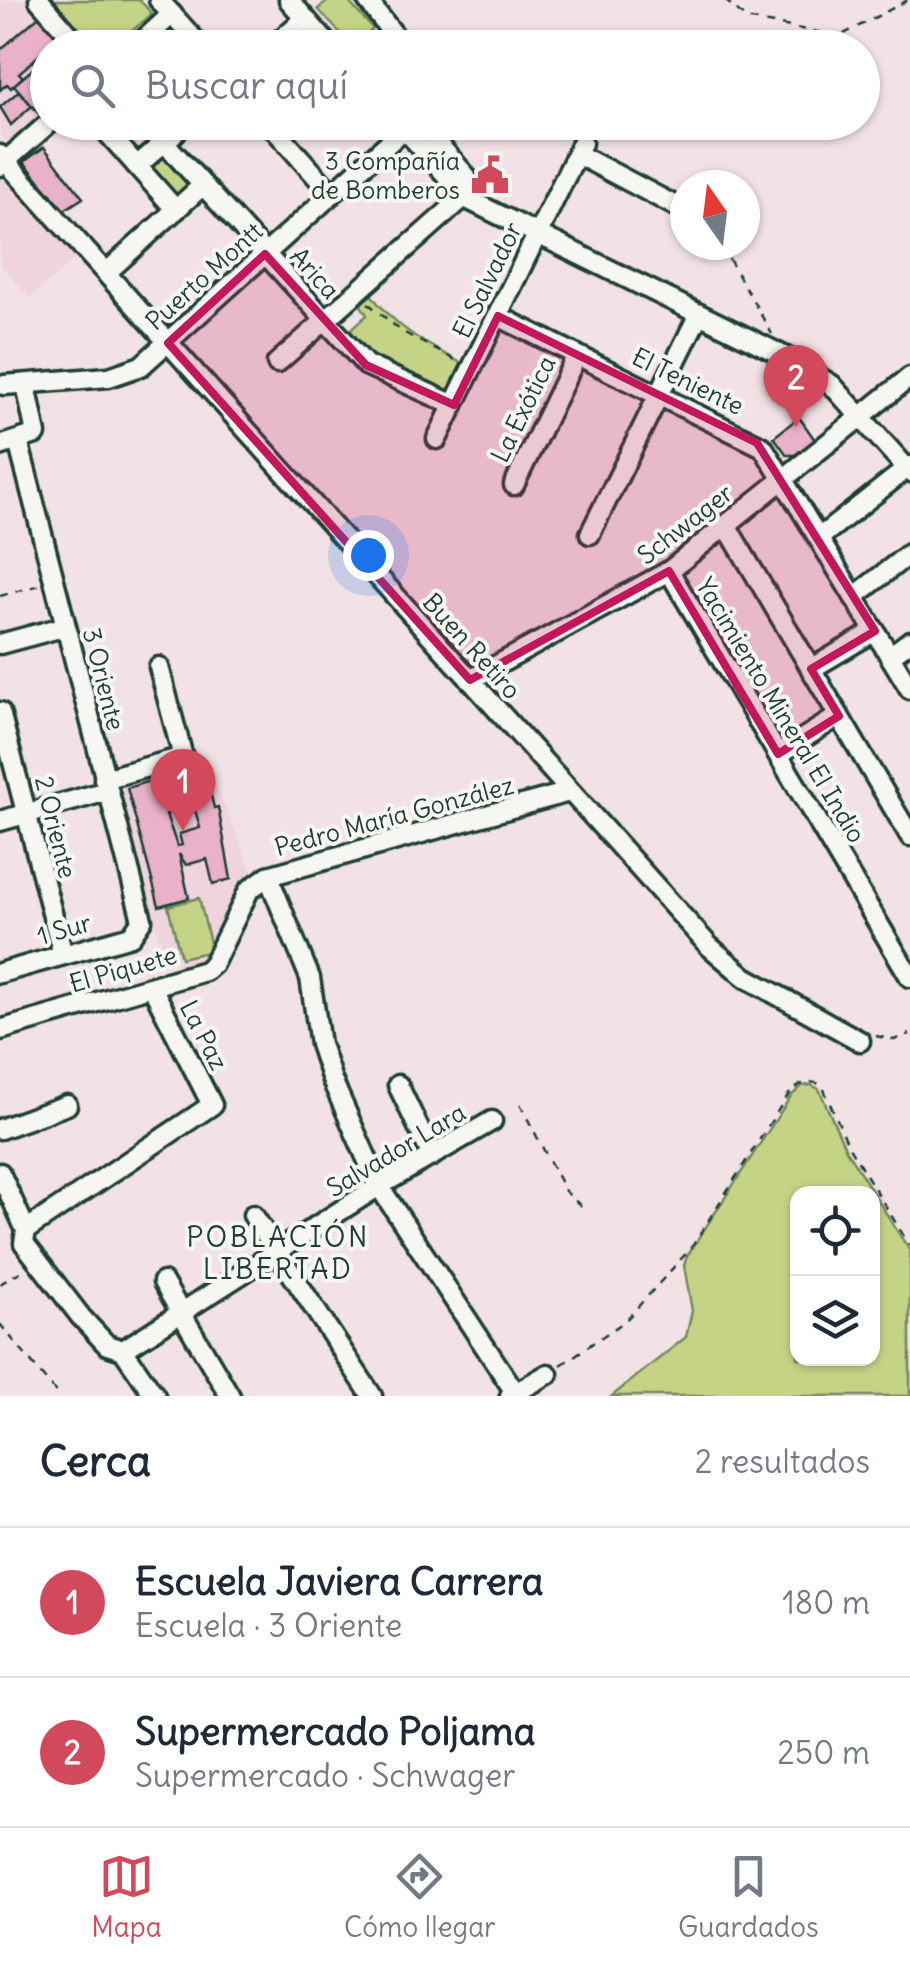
<!DOCTYPE html>
<html lang="es">
<meta charset="utf-8">
<style>
body{margin:0;font-family:Delius,sans-serif;background:#f2f2f3;color:#1f2937}
.controls{position:absolute;right:30px;bottom:30px;display:grid;overflow:hidden;border-radius:20px;box-shadow:0 2px 8px #0004}
.controls button{width:90px;height:90px;display:grid;place-items:center;padding:0;border:0;border-bottom:2px solid #e0e1e3;background:#fff;color:#1f2937;font:50px sans-serif}
.compass{position:absolute;left:670px;top:170px;width:90px;height:90px;border-radius:50%;background:#fff;box-shadow:0 2px 8px #0004;rotate:346deg}
.you{position:absolute;left:368px;top:555px;width:35px;height:35px;margin:-25px;border:8px solid #fff;border-radius:50%;background:#1a73e8;box-shadow:0 0 0 15px #1a73e833}
.badge{display:grid;place-items:center;width:65px;height:65px;border-radius:50%;background:#d1495b;color:#fff;font-size:32px;font-weight:700}
.pin{position:absolute;translate:-50% -82px;filter:drop-shadow(0 2px 5px #0008)}
.pin::after{content:'';position:absolute;top:52px;width:35px;height:30px;background:inherit;clip-path:polygon(0 0,100% 0,50% 100%)}
.list{margin:0;padding:0;list-style:none}
h2{display:flex;justify-content:space-between;align-items:center;height:130px;margin:0;padding:0 40px;font-size:42px}
h2 small{font-size:32px;font-weight:400;color:#747a83}
.list li{display:grid;grid-template-columns:65px 1fr auto;gap:30px;align-items:center;box-sizing:border-box;height:150px;padding:0 40px;border-top:2px solid #e0e1e3}
.list b{display:block;font-size:38px;white-space:nowrap}
.list p{margin:0;font-size:32px;white-space:nowrap;color:#747a83}
.list em{font-size:32px;font-style:normal;color:#747a83}
.icon{flex:none;width:55px;height:55px;fill:none;stroke:currentColor;stroke-width:2;stroke-linecap:round;stroke-linejoin:round}
.map{position:relative;flex:none;width:910px;height:1396px;overflow:hidden}
.search{position:absolute;background:#fff;box-shadow:0 2px 8px #0004;left:30px;right:30px;top:30px;height:110px;display:flex;align-items:center;gap:25px;box-sizing:border-box;padding:0 35px;border-radius:55px;color:#747a83;font-size:38px}
.sheet{height:430px;background:#fff}
nav{display:flex;justify-content:space-around;align-items:center;box-sizing:border-box;height:140px;border-top:2px solid #e0e1e3;background:#fff;font-size:28px;color:#747a83}
nav a{display:grid;justify-items:center;gap:5px}
nav .on{color:#d1495b}
.map>svg:first-child{display:block}
.built{fill:#efd4dd}
.green{fill:#c5d387;stroke:#72885e;stroke-width:2.5;fill-rule:evenodd}
.building{fill:#e9b2c9;stroke:#1f3d34;stroke-width:2.5;fill-rule:evenodd}
.lines{fill:none;stroke-linecap:round;stroke-linejoin:round}
.minor-casing{stroke:#1f3d34;stroke-width:25}
.path{stroke:#1f3d34;stroke-width:2.5;stroke-dasharray:8 8;stroke-linecap:butt}
.minor{stroke:#f6f6f2;stroke-width:18}
.marked{fill:#c2185b;fill-opacity:0.2;stroke:#c2185b;stroke-width:8;stroke-linejoin:round}
.labels{text-anchor:middle;stroke-width:8;stroke-linejoin:round;paint-order:stroke}
.poi-label{font-size:25px;fill:#1f3d34;stroke:#f6f6f2;text-anchor:end}
.street-label{font-size:25px;fill:#1f3d34;stroke:#f6f6f2}
.neighbourhood-label{font-size:28px;letter-spacing:2.5px;fill:#1f3d34;stroke:#f6f6f2}
</style>
<div class="map">
<svg width="910" height="1396" viewBox="0 0 910 1396">
<rect width="100%" height="100%" fill="#f2e2e6"/>
<filter id="ink" filterUnits="userSpaceOnUse"><feTurbulence type="fractalNoise" baseFrequency=".01" numOctaves="2"/><feDisplacementMap in="SourceGraphic" scale="20" xChannelSelector="R" yChannelSelector="G"/><feConvolveMatrix kernelMatrix="1 2 1 2 8 2 1 2 1" color-interpolation-filters="sRGB"/></filter>
<g filter="url(#ink)">
<g class="built">
<path d="M0,0H36L79,47L48,48L47,111L10,144L0,133Z"/>
<path d="M4,174L79,255L30,298L0,265V177Z"/>
<path d="M205,759L252,872L211,960L179,974L173,948L166,950L159,939L121,791L127,780Z"/>
</g>
<g class="green">
<path d="M46,0H140L152,14L113,47H87Z"/>
<path d="M329,0H347L373,29L353,47L318,9Z"/>
<path d="M162,148L196,182L178,203L144,165Z"/>
<path d="M370,293C395,328 426,344 463,364L451,394L367,359L346,334L367,315L359,302Z"/>
<path d="M199,898L212,951L181,958L168,906Z"/>
<path d="M811,1085L819,1089L846,1150L910,1251V1396H612L686,1337L692,1311L684,1265L687,1256L791,1096L802,1086ZM798,1194H872V1358H798Z"/>
</g>
<g class="building">
<path d="M39,16L59,38L19,73L23,77L11,88L7,84L0,90V50Z"/>
<path d="M48,56V105L38,113L14,85Z"/>
<path d="M19,91L32,106L11,125L0,107Z"/>
<path d="M44,147L83,198L64,210L24,162Z"/>
<path d="M799,417L815,440L795,455H787L774,437Z"/>
<path d="M205,771L214,808L218,807L231,879L213,884L207,859L186,865L179,854L189,898L159,906L127,788L162,777L165,789L173,787L171,780ZM194,806L200,828L179,834L182,845L177,846L166,814Z"/>
</g>
<g class="lines">
<g class="minor-casing">
<g id="minor">
<path d="M39,0L81,48"/>
<path d="M159,0L202,48"/>
<path d="M289,0L331,48"/>
<path d="M367,0L404,48"/>
<path d="M135,48L172,14"/>
<path d="M271,48L305,18"/>
<path d="M98,122L176,210"/>
<path d="M268,122L332,194"/>
<path d="M398,122L469,200L786,357L832,385L910,472"/>
<path d="M164,142L366,365L454,405"/>
<path d="M424,151L439,145L466,176L464,197"/>
<path d="M577,154L685,211"/>
<path d="M0,155L709,946L745,977L860,1041"/>
<path d="M0,166L50,122"/>
<path d="M137,166L187,122"/>
<path d="M106,273L203,185"/>
<path d="M498,316L763,447L910,689"/>
<path d="M277,363L464,197"/>
<path d="M4,385L109,377L141,366L404,129"/>
<path d="M437,439L582,143"/>
<path d="M0,446L36,434L26,385"/>
<path d="M514,485L577,355"/>
<path d="M726,525L910,836"/>
<path d="M590,534L699,314"/>
<path d="M819,538L910,466"/>
<path d="M669,571L910,977"/>
<path d="M854,597L910,553"/>
<path d="M0,644L63,627"/>
<path d="M890,656L910,641"/>
<path d="M811,669L875,631"/>
<path d="M470,680L669,571L910,377"/>
<path d="M0,712L63,955"/>
<path d="M778,754L839,716"/>
<path d="M104,779L183,757L159,667"/>
<path d="M0,821L107,791"/>
<path d="M268,876L310,978L320,1044L332,1080L379,1186L515,1392"/>
<path d="M0,973L131,936L142,920L18,441"/>
<path d="M0,1030L205,971L213,964L249,890L268,876L569,792"/>
<path d="M398,1085L432,1156"/>
<path d="M0,1129L67,1105"/>
<path d="M0,1173L26,1230L24,1243L81,1317L107,1345L123,1350L155,1396"/>
<path d="M253,1215L372,1396"/>
<path d="M26,1230L212,1105L152,987"/>
<path d="M163,1282L230,1396"/>
<path d="M123,1350L379,1186L492,1121"/>
<path d="M510,1396L548,1374"/>
</g>
</g>
<g class="path">
<path d="M725,0L746,19L840,36L908,0"/>
<path d="M721,245L772,334"/>
<path d="M368,303L401,331L457,361"/>
<path d="M0,596L40,585"/>
<path d="M876,1036L894,1040L910,1034"/>
<path d="M520,1104L565,1191L585,1210"/>
<path d="M0,1284L25,1269"/>
<path d="M0,1324L59,1396"/>
<path d="M561,1365L625,1321L691,1248L784,1101C794,1087 805,1077 822,1085L849,1147L910,1246"/>
</g>
<use href="#minor" class="minor"/>
</g>
</g>
<path class="marked" d="M265,254L366,365L454,405L498,316L757,443L875,631L811,669L839,716L778,754L669,571L470,680L168,343Z"/>
<defs>
<g id="civic-bare" transform="scale(3)"><path d="M-.6-6.5H3V-4.5H.6V-3L4-1V1h2V6H-6V1h2V-1L-.6-3ZM-1.2 2.5V6h2.4V2.5Z" fill="#d1495b" stroke="#f6f6f2" stroke-width="2.5" paint-order="stroke"/></g>
</defs>
<g fill-rule="evenodd">
<use href="#civic-bare" x="490" y="175"/>
</g>
<g class="labels">
<g class="poi-label">
<text x="460" y="170">3 Compañía<tspan x="460" dy="29">de Bomberos</tspan></text>
</g>
<g class="street-label">
<text transform="translate(315 273) rotate(48)" y="9">Arica</text>
<text transform="translate(204 276) rotate(-42)" y="9">Puerto Montt</text>
<text transform="translate(487 280) rotate(-64)" y="9">El Salvador</text>
<text transform="translate(688 381) rotate(26)" y="9">El Teniente</text>
<text transform="translate(523 409) rotate(-64)" y="9">La Exótica</text>
<text transform="translate(685 524) rotate(-38)" y="9">Schwager</text>
<text transform="translate(472 646) rotate(48)" y="9">Buen Retiro</text>
<text transform="translate(104 679) rotate(76)" y="9">3 Oriente</text>
<text transform="translate(781 710) rotate(59)" y="9">Yacimiento Mineral El Indio</text>
<text transform="translate(394 816) rotate(-15)" y="9">Pedro María González</text>
<text transform="translate(56 827) rotate(76)" y="9">2 Oriente</text>
<text transform="translate(64 929) rotate(-16)" y="9">1 Sur</text>
<text transform="translate(123 969) rotate(-16)" y="9">El Piquete</text>
<text transform="translate(204 1035) rotate(63)" y="9">La Paz</text>
<text transform="translate(396 1150) rotate(-31)" y="9">Salvador Lara</text>
</g>
<g class="neighbourhood-label">
<text x="278" y="1247">POBLACIÓN<tspan x="278" dy="32">LIBERTAD</tspan></text>
</g>
</g>
</svg>
<div class="controls">
<button><svg class="icon" aria-label="locate" viewBox="0 0 24 24"><circle cx="12" cy="12" r="6"/><path d="M12 2v4M12 18v4M2 12h4M18 12h4"/></svg></button>
<button><svg class="icon" aria-label="layers" viewBox="0 0 24 24"><path d="M12 4l9 5-9 5-9-5zM3 14l9 5 9-5"/></svg></button>
</div>
<svg class="compass" viewBox="-18 -18 36 36"><path d="M0-13l5 13h-10z" fill="#e53935"/><path d="M0 13l5-13h-10z" fill="#747a83"/></svg>
<div class="you"></div>
<div class="pin badge" style="left:183px;top:831px">1</div>
<div class="pin badge" style="left:796px;top:427px">2</div>
<div class="search"><svg class="icon" aria-label="search" viewBox="0 0 24 24"><circle cx="10" cy="10" r="6"/><path d="M15 15l6 6"/></svg>Buscar aquí</div>
</div>
<section class="sheet">
<h2>Cerca<small>2 resultados</small></h2>
<ul class="list">
<li><span class="badge">1</span><div><b>Escuela Javiera Carrera</b><p>Escuela · 3 Oriente</p></div><em>180 m</em></li>
<li><span class="badge">2</span><div><b>Supermercado Poljama</b><p>Supermercado · Schwager</p></div><em>250 m</em></li>
</ul>
</section>
<nav>
<a class="on"><svg class="icon" aria-label="map" viewBox="0 0 24 24"><path d="M3 6l6-2 6 2 6-2v14l-6 2-6-2-6 2zM9 4v14M15 6v14"/></svg>Mapa</a>
<a><svg class="icon" aria-label="directions" viewBox="0 0 24 24"><path d="M12 3l9 9-9 9-9-9zM9 14v-3h6M13 9l2 2-2 2"/></svg>Cómo llegar</a>
<a><svg class="icon" aria-label="saved" viewBox="0 0 24 24"><path d="M7 4h10v16l-5-4-5 4z"/></svg>Guardados</a>
</nav>
